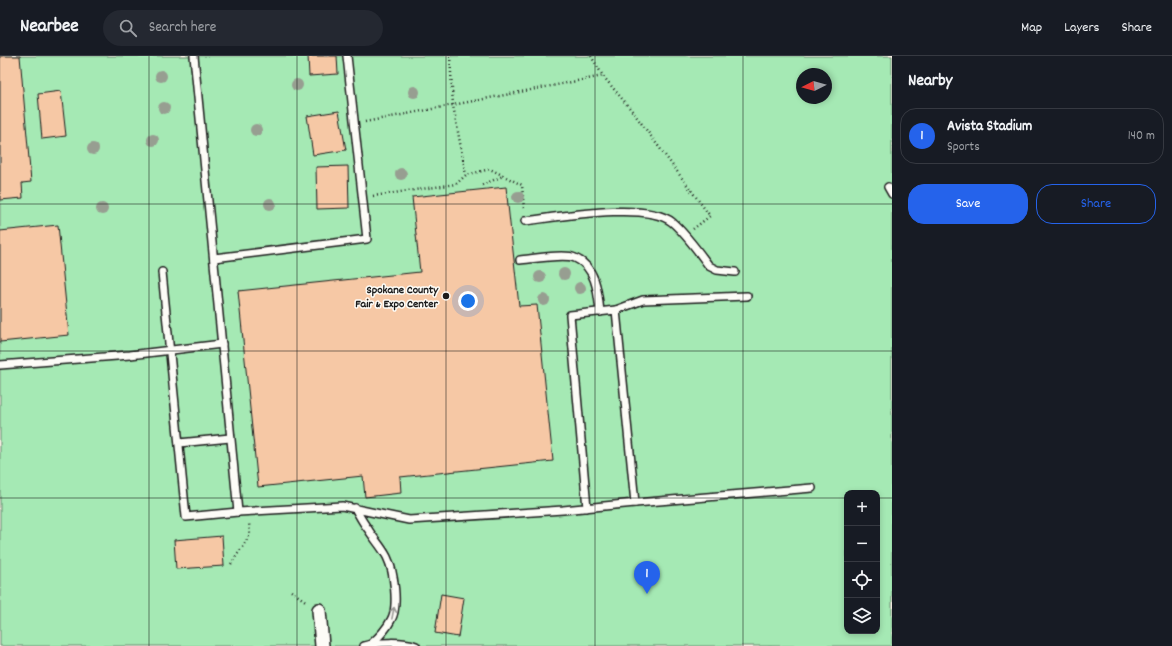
<!DOCTYPE html>
<meta charset="utf-8">
<style>
body{margin:0;font-family:Dekko,sans-serif;background:#242831;color:#f1f3f6}
.controls{position:absolute;right:12px;bottom:12px;display:grid;overflow:hidden;border-radius:8px;box-shadow:0 2px 6px #0003}
.controls button{width:36px;height:36px;display:grid;place-items:center;padding:0;border:0;border-bottom:1px solid #363941;background:#171b24;color:#f1f3f6;font:20px sans-serif}
.compass{position:absolute;left:796px;top:12px;width:36px;height:36px;border-radius:50%;background:#171b24;box-shadow:0 2px 6px #0003;rotate:264deg}
.you{position:absolute;left:468px;top:245px;width:14px;height:14px;margin:-10px;border:3px solid #fff;border-radius:50%;background:#1a73e8;box-shadow:0 0 0 6px #1a73e833}
.badge{display:grid;place-items:center;width:26px;height:26px;border-radius:50%;background:#2563eb;color:#fff;font-size:13px;font-weight:700}
.pin{position:absolute;translate:-50% -33px;filter:drop-shadow(0 1px 2px #0008)}
.pin::after{content:'';position:absolute;top:21px;width:14px;height:12px;background:inherit;clip-path:polygon(0 0,100% 0,50% 100%)}
.list{margin:0;padding:0;list-style:none}
h2{display:flex;justify-content:space-between;align-items:center;height:52px;margin:0;padding:0 16px;font-size:17px}
h2 small{font-size:13px;font-weight:400;color:#9ea1a6}
.list li{display:grid;grid-template-columns:26px 1fr auto;gap:12px;align-items:center;box-sizing:border-box;height:56px;margin:0 8px 8px;padding:0 8px;border:1px solid #363941;border-radius:16px}
.list b{display:block;font-size:15px;white-space:nowrap}
.list p{margin:0;font-size:13px;white-space:nowrap;color:#9ea1a6}
.list em{font-size:13px;font-style:normal;color:#9ea1a6}
.actions{display:flex;gap:8px;padding:12px 16px}
.actions a{flex:1;padding:9px 0;border:1px solid #2563eb;border-radius:16px;text-align:center;font-size:14px;color:#2563eb}
.actions .main{background:#2563eb;color:#fff}
.icon{flex:none;width:22px;height:22px;fill:none;stroke:currentColor;stroke-width:2;stroke-linecap:round;stroke-linejoin:round}
.map{position:relative;flex:none;width:892px;height:590px;overflow:hidden}
header{display:flex;align-items:center;gap:24px;box-sizing:border-box;height:56px;padding:0 20px;background:#171b24;border-bottom:1px solid #363941}
header strong{font-size:19px}
nav{display:flex;gap:22px;margin-inline-start:auto;font-size:14px}
.search{width:280px;height:36px;background:#242831;display:flex;align-items:center;gap:10px;box-sizing:border-box;padding:0 14px;border-radius:22px;color:#9ea1a6;font-size:15px}
main{display:flex}
aside{flex:1;background:#171b24}
.map>svg:first-child{display:block}
.green{fill:#a5e9b4;stroke:#608268;fill-rule:evenodd}
.building{fill:#f6c8a5;stroke:#1c1c1c}
.lines{fill:none;stroke-linecap:round;stroke-linejoin:round}
.lane-casing{stroke:#1c1c1c;stroke-width:10}
.street-casing{stroke:#1c1c1c;stroke-width:16}
.path{stroke:#1c1c1c;stroke-width:2.5;stroke-dasharray:1 3;stroke-linecap:butt}
.lane{stroke:#fdfcf7;stroke-width:7}
.street{stroke:#fdfcf7;stroke-width:13}
.tree{fill:#979e91}
.oneway{stroke:#989794}
.grid{fill:none;stroke:#1c1c1c;stroke-width:1;stroke-opacity:0.55}
.poi-dot{fill:#1c1c1c;stroke:#fdfcf7;stroke-width:1.5}
.labels{text-anchor:middle;stroke-width:3;stroke-linejoin:round;paint-order:stroke}
.poi-label{font-size:12px;font-weight:bold;fill:#1c1c1c;stroke:#fdfcf7;text-anchor:end}
</style>
<header>
<strong>Nearbee</strong>
<div class="search"><svg class="icon" aria-label="search" viewBox="0 0 24 24"><circle cx="10" cy="10" r="6"/><path d="M15 15l6 6"/></svg>Search here</div>
<nav><a>Map</a><a>Layers</a><a>Share</a></nav>
</header>
<main>
<div class="map">
<svg width="892" height="590" viewBox="0 0 892 590">
<rect width="100%" height="100%" fill="#fcf2e7"/>
<filter id="ink" filterUnits="userSpaceOnUse"><feTurbulence type="fractalNoise" baseFrequency=".025" numOctaves="2"/><feDisplacementMap in="SourceGraphic" scale="8" xChannelSelector="R" yChannelSelector="G"/><feConvolveMatrix kernelMatrix="1 2 1 2 8 2 1 2 1" color-interpolation-filters="sRGB"/></filter>
<g filter="url(#ink)">
<path class="green" d="M0,0H892V590H0ZM802,18H826V42H802ZM847,437H877V575H847Z"/>
<g class="building">
<path d="M0,0H20L31,126L22,127L23,142L0,144Z"/>
<path d="M308,0H337L338,18L309,20Z"/>
<path d="M61,35L66,80L42,83L38,38Z"/>
<path d="M339,55L346,94L313,99L307,60Z"/>
<path d="M348,110L349,152L317,153L316,111Z"/>
<path d="M506,131L519,250L537,249L553,405L400,421L401,437L365,441L363,420L258,431L238,235L420,216L412,141Z"/>
<path d="M58,169L69,279L0,286V175Z"/>
<path d="M222,480L224,510L176,513L174,484Z"/>
<path d="M441,538L464,542L458,581L435,577Z"/>
</g>
<g class="lines">
<g class="lane-casing">
<g id="lane">
<path d="M194,0L238,456L342,450L409,464L563,454L635,447L616,254L570,259L587,452"/>
<path d="M888,131L892,138"/>
<path d="M525,165C558,161 647,145 672,166C686,178 698,195 709,210L717,214L735,216"/>
<path d="M214,202L367,183L347,0"/>
<path d="M520,204C532,203 565,197 575,202C596,211 598,236 600,256"/>
<path d="M162,216L186,461L238,456"/>
<path d="M616,254L643,244L747,240"/>
<path d="M0,309L130,299L222,288"/>
<path d="M179,387L230,382"/>
<path d="M635,447L812,432"/>
<path d="M355,452C359,459 363,467 368,473C374,483 382,491 387,501C394,515 399,551 391,564C386,574 379,581 371,588"/>
<path d="M364,590C377,586 403,585 416,590"/>
</g>
</g>
<g class="street-casing">
<path id="street" d="M319,554L322,590"/>
</g>
<g class="path">
<path d="M450,0L453,49L466,119"/>
<path d="M591,0L603,20L633,56L710,160L693,173"/>
<path d="M365,66L603,20"/>
<path d="M482,129L503,120"/>
<path d="M373,140L456,128L466,119L490,113L522,129L524,154"/>
<path d="M231,508L250,479L249,466"/>
<path d="M291,535L307,546"/>
</g>
<use href="#lane" class="lane"/>
<use href="#street" class="street"/>
</g>
<g class="tree">
<circle cx="161" cy="20" r="6"/>
<circle cx="297" cy="29" r="6"/>
<circle cx="414" cy="36" r="6"/>
<circle cx="164" cy="52" r="6"/>
<circle cx="256" cy="74" r="6"/>
<circle cx="153" cy="84" r="6"/>
<circle cx="93" cy="93" r="6"/>
<circle cx="401" cy="118" r="6"/>
<circle cx="518" cy="141" r="6"/>
<circle cx="270" cy="148" r="6"/>
<circle cx="102" cy="153" r="6"/>
<circle cx="564" cy="218" r="6"/>
<circle cx="540" cy="221" r="6"/>
<circle cx="580" cy="232" r="6"/>
<circle cx="544" cy="244" r="6"/>
</g>
<defs><path id="oneway-shaft" d="M-6 0H5M1.5-3L5.5 0L1.5 3" fill="none" stroke-width="1.6" stroke-linecap="round" stroke-linejoin="round"/></defs>
<use class="oneway" href="#oneway-shaft" transform="translate(393 557) rotate(-79)"/>
</g>
<path class="grid" d="M149,0V590M297,0V590M446,0V590M595,0V590M743,0V590M0,148H892M0,295H892M0,442H847M877,442H892"/>
<circle class="poi-dot" cx="446" cy="240" r="4"/>
<g class="labels">
<g class="poi-label">
<text x="438" y="237">Spokane County<tspan x="438" dy="14">Fair &amp; Expo Center</tspan></text>
</g>
</g>
</svg>
<div class="controls">
<button>+</button>
<button>−</button>
<button><svg class="icon" aria-label="locate" viewBox="0 0 24 24"><circle cx="12" cy="12" r="6"/><path d="M12 2v4M12 18v4M2 12h4M18 12h4"/></svg></button>
<button><svg class="icon" aria-label="layers" viewBox="0 0 24 24"><path d="M12 4l9 5-9 5-9-5zM3 14l9 5 9-5"/></svg></button>
</div>
<svg class="compass" viewBox="-18 -18 36 36"><path d="M0-13l5 13h-10z" fill="#e53935"/><path d="M0 13l5-13h-10z" fill="#9ea1a6"/></svg>
<div class="you"></div>
<div class="pin badge" style="left:647px;top:538px">1</div>
</div>
<aside>
<h2>Nearby<small></small></h2>
<ul class="list">
<li><span class="badge">1</span><div><b>Avista Stadium</b><p>Sports</p></div><em>140 m</em></li>
</ul>
<div class="actions"><a class="main">Save</a><a>Share</a></div>
</aside>
</main>
